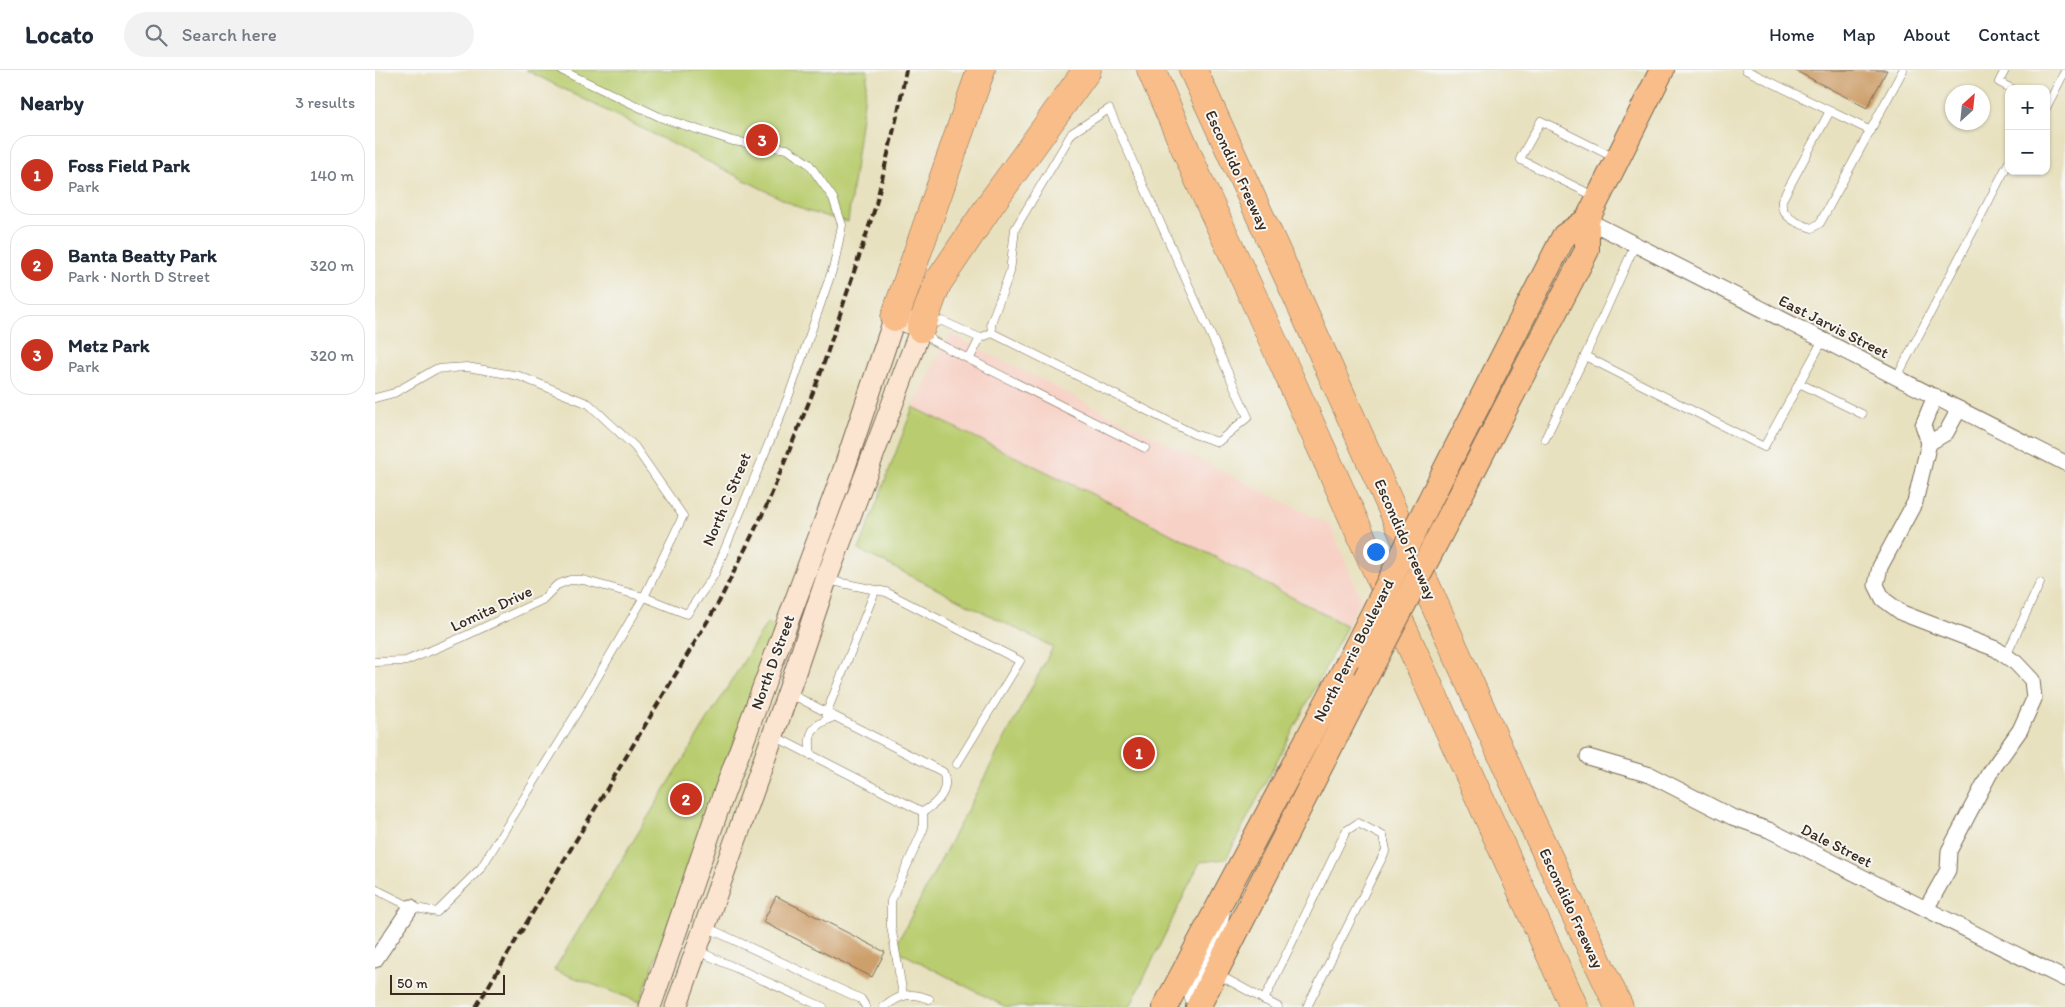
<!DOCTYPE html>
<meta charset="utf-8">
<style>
body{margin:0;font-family:Itim,sans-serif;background:#f2f2f3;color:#1f2937}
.controls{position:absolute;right:15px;top:15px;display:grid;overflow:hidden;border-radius:10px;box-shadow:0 1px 4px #0004}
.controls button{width:45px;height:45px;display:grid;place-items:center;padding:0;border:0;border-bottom:1px solid #e0e1e3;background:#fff;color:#1f2937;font:25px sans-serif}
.compass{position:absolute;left:1570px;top:15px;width:45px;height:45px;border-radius:50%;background:#fff;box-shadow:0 1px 4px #0004;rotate:27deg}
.scale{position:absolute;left:15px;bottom:12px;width:115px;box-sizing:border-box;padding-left:5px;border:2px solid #3b2a1e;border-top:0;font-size:14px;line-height:18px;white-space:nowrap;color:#3b2a1e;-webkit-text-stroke:4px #f6f6f2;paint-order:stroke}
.you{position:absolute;left:1000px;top:481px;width:18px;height:18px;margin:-12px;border:4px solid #fff;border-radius:50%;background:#1a73e8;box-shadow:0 0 0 8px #1a73e833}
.badge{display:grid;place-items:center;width:32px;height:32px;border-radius:50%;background:#c8321e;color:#fff;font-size:16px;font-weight:700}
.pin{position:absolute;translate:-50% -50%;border:2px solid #fff;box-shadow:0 1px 5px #0006}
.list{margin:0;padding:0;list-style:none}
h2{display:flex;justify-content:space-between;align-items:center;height:65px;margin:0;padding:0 20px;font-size:21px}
h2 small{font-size:16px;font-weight:400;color:#747a83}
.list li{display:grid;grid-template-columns:32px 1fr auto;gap:15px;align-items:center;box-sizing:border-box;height:80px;margin:0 10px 10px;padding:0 10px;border:1px solid #e0e1e3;border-radius:20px}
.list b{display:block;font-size:19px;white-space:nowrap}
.list p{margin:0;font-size:16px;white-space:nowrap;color:#747a83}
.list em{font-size:16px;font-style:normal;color:#747a83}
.icon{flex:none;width:28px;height:28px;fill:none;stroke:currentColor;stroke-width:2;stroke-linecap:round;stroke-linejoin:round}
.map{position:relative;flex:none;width:1690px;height:937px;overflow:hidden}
header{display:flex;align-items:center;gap:30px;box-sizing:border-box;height:70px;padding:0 25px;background:#fff;border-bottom:1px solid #e0e1e3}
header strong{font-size:24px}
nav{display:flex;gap:28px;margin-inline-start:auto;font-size:18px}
.search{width:350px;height:45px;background:#f2f2f3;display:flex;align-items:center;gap:12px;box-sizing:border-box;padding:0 18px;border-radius:28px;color:#747a83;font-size:19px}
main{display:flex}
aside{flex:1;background:#fff}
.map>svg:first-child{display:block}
.built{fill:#f7d1c6}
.green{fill:#b9cd70;stroke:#7a7c47}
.building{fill:#cd9f6a}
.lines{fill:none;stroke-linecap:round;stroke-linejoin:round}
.service-casing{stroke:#786a56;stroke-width:9}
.minor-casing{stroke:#786a56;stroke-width:17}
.secondary-casing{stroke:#786a56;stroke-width:23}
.primary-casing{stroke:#786a56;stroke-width:26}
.motorway-casing{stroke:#786a56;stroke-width:29}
.service{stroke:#fff;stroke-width:8}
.minor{stroke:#fff;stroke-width:15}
.secondary{stroke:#fce5d0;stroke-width:21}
.primary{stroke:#f8bd89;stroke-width:24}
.motorway{stroke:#f8bd89;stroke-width:28}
.rail{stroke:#3b2a1e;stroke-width:4;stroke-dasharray:8 4;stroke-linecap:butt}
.primary-bridge-casing{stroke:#786a56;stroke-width:26;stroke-linecap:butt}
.primary-bridge{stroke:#f8bd89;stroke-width:24}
.labels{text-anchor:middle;stroke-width:4;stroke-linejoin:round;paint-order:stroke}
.street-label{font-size:16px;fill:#3b2a1e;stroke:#f6f6f2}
</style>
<header>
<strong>Locato</strong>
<div class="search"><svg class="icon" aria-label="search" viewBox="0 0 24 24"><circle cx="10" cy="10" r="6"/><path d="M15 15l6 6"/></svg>Search here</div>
<nav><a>Home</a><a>Map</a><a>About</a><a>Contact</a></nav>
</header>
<main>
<aside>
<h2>Nearby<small>3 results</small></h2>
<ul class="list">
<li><span class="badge">1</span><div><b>Foss Field Park</b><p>Park</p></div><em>140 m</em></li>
<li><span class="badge">2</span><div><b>Banta Beatty Park</b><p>Park · North D Street</p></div><em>320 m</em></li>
<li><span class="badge">3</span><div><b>Metz Park</b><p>Park</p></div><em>320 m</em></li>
</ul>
</aside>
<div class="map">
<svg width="1690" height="937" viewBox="0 0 1690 937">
<rect width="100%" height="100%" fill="#f6f6f2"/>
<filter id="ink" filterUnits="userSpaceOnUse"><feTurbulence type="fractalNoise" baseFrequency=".02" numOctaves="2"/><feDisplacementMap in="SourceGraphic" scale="10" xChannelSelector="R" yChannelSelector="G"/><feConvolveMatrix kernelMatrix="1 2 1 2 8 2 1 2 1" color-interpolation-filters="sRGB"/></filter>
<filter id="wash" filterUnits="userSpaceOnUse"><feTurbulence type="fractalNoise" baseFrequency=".0096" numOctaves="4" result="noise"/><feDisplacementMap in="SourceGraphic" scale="20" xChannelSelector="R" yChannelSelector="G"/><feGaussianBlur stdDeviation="1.12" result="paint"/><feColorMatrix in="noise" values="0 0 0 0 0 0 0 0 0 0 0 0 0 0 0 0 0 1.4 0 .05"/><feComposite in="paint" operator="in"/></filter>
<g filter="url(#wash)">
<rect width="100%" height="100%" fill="#e8e1bf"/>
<path class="built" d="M575,264L955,455L986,529L972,556L538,337Z"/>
<g class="green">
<path d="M151,0H493L473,152L431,141Z"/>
<path d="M538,337L750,440L972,556L851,789L825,792L755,937H631L519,879L678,577L484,480Z"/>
<path d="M392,553L401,557L265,932L179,900Z"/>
</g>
<g id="blocks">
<g class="building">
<path d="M1419,0H1512L1492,38Z"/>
<path d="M401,826L510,882L497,907L388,852Z"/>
</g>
</g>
</g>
<g filter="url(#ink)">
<use href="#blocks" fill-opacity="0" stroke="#786a56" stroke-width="1"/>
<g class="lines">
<g class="service-casing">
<g id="service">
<path d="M1371,0L1496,61"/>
<path d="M1630,0L1624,12L1637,19"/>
<path d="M1671,38L1690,1"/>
<path d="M734,39L873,347L843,372L819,364L617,263L616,253L635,202L640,159L697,63Z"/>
<path d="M1455,41L1407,130C1404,146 1423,154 1437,158L1445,153L1528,0"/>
<path d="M1221,127L1146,90V87L1166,51L1240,88"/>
<path d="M1260,175L1210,286L1389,377L1448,270"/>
<path d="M554,255L567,251L605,268"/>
<path d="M550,262L558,271L770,378"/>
<path d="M595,288L605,268L617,263"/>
<path d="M1522,307L1634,92"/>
<path d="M1424,313L1487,344"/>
<path d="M0,328L19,323L61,299L92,297L144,306L214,334L260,377L308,446L269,527L201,644L106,798L62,842L36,837L0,819"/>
<path d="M1170,369L1210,286"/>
<path d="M452,510L511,522L645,591L582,694"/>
<path d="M1631,586L1665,513"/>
<path d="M0,592L31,591L88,567L167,530L182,515L195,510H208L269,527L312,544L339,505L414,325L459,195L467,155L458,128L434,94L412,79L358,71L287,48L186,0"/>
<path d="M451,644L500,521"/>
<path d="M399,666L548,742C564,732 575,720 568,702L414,623"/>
<path d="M436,685C432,662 437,655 459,647"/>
<path d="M331,857L486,929L491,937"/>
<path d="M323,881L448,937"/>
<path d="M842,904L903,937"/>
<path d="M528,925L516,856V831L548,760V742"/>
<path d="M889,930L971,761L983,753L1008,766L1011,780L932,937"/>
<path d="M819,935C812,929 813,926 816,918L848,856L851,840"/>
<path d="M509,937C525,925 535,921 554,929"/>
</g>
</g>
<g class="minor-casing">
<g id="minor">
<path d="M1212,150L1690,393"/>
<path d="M1554,373L1571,363L1584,339"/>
<path d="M1213,687L1275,705L1357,747L1394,760L1690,909"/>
<path d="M1551,839L1573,800L1574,781L1616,701L1645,660L1659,629L1657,610L1641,593L1621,579L1527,543L1508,529L1501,515L1505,497L1540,432L1554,373L1548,355L1560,326"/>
<path d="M0,890L36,837"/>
</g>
</g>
<g class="secondary-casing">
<path id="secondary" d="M275,937L342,742L468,402L520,247L546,258L451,510L413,623L301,937"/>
</g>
<g class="primary-casing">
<g id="primary">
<path d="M1068,404L1189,166L1212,150"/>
<path d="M1083,430L1212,180V150L1287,0"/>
<path d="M790,937L977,585"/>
<path d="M823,937L990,609"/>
</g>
</g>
<g class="motorway-casing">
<g id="motorway">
<path d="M776,0L826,115L880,231L1199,937"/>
<path d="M818,0L926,235L1154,746L1244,937"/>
<path d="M520,247L606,0"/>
<path d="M546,258L562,214L617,132L712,0"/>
</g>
</g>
<use href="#service" class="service"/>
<use href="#minor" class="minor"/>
<use href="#secondary" class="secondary"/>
<use href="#primary" class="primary"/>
<use href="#motorway" class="motorway"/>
<path class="rail" d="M101,937L344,532L392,435L445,305L500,138L523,42L531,0"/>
<g class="primary-bridge-casing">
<g id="primary-bridge">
<path d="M977,585L1068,404"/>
<path d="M990,609L1083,430"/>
</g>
</g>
<use href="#primary-bridge" class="primary-bridge"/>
</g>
</g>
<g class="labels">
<g class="street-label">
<text transform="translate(863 100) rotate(65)" y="6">Escondido Freeway</text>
<text transform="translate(1459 256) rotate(27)" y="6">East Jarvis Street</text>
<text transform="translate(351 429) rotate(-67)" y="6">North C Street</text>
<text transform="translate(1031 469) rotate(66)" y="6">Escondido Freeway</text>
<text transform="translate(116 538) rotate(-25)" y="6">Lomita Drive</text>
<text transform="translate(978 580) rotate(-63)" y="6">North Perris Boulevard</text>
<text transform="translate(397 592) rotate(-70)" y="6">North D Street</text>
<text transform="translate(1462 775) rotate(27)" y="6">Dale Street</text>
<text transform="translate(1197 838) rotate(65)" y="6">Escondido Freeway</text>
</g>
</g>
</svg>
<div class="controls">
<button>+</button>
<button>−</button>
</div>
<svg class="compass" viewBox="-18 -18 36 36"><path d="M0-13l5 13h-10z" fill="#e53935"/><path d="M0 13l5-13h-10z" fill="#747a83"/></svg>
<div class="scale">50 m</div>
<div class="you"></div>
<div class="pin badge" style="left:764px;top:683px">1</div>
<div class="pin badge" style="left:311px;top:729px">2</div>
<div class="pin badge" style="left:387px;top:70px">3</div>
</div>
</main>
